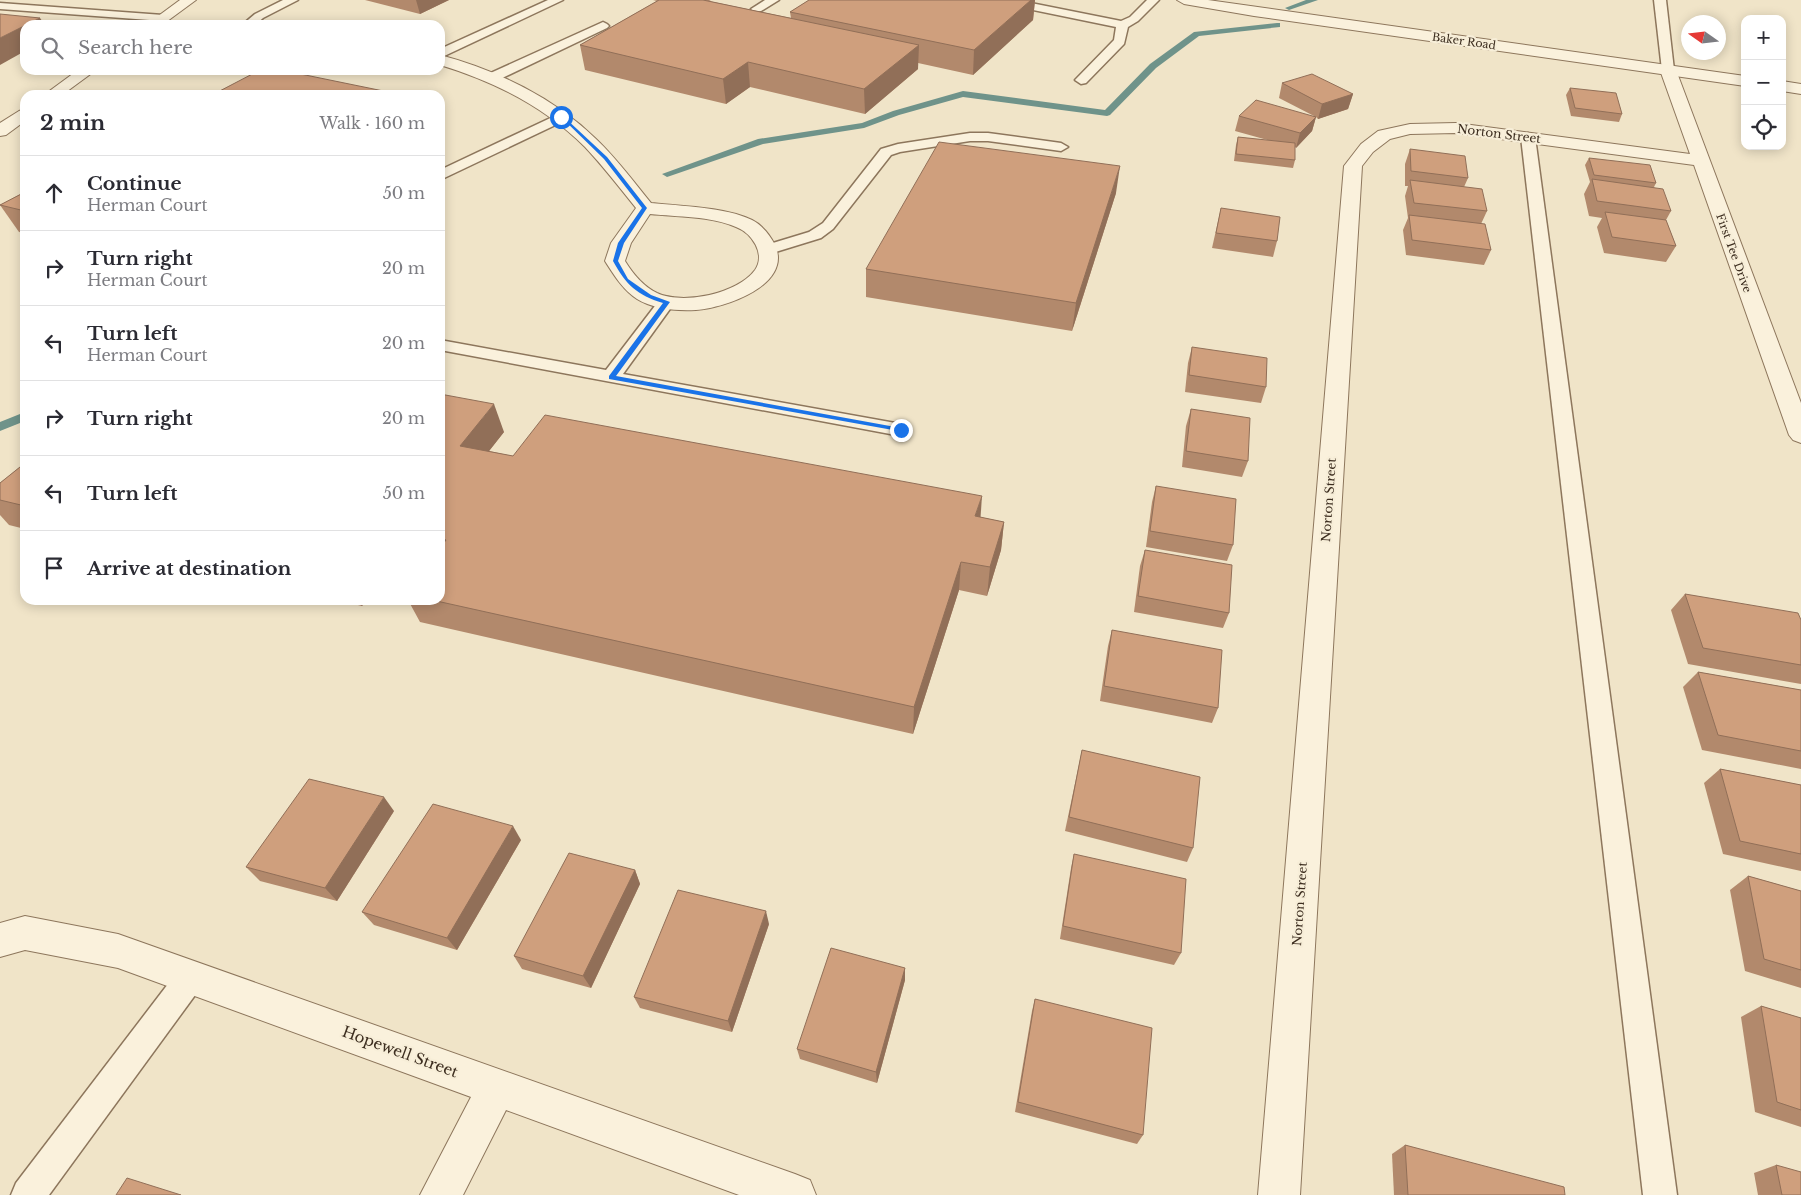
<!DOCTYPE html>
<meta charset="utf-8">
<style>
body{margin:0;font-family:"Libre Baskerville",serif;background:#f7f7f7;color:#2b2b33}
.controls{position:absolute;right:15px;top:15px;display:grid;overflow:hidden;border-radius:10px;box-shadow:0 2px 12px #0003}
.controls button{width:45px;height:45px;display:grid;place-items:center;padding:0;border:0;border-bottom:1px solid #e1e1e2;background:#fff;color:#2b2b33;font:25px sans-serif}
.compass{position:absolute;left:1681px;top:15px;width:45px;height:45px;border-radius:50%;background:#fff;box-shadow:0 2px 12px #0003;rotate:284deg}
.stop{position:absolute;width:15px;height:15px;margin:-11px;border:4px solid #1a73e8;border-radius:50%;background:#fff}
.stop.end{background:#1a73e8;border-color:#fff;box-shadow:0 1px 5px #0008}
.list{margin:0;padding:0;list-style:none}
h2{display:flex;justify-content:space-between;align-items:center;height:65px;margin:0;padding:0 20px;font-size:21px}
h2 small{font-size:16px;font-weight:400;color:#7c7c81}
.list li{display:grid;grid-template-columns:32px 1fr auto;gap:15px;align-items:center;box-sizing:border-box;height:75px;padding:0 20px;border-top:1px solid #e1e1e2}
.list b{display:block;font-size:19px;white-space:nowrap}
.list p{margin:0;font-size:16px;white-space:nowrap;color:#7c7c81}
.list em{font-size:16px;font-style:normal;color:#7c7c81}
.icon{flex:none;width:28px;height:28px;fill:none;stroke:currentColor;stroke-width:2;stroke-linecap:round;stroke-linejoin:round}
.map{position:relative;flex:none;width:1801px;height:1195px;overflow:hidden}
.search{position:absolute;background:#fff;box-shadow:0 2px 12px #0003;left:20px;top:20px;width:425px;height:55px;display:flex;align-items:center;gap:12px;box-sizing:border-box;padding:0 18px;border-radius:15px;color:#7c7c81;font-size:19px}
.panel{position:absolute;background:#fff;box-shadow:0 2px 12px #0003;left:20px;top:90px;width:425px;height:515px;border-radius:15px}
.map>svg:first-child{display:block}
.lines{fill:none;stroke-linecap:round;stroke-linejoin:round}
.stream{fill:#6f938a;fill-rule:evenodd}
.service-casing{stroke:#8d765c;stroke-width:3}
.minor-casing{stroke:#8d765c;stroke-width:2}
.tertiary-casing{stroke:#8d765c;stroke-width:2}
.service{fill:#faf1dc;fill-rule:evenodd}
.minor{fill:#faf1dc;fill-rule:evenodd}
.tertiary{fill:#faf1dc;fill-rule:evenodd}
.wall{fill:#b2896c}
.shaded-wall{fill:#916f58}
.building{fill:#cf9f7d;stroke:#916f58}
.route{fill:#1a73e8}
.labels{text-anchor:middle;stroke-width:4.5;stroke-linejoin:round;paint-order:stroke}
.far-street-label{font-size:11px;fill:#3d2e20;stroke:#f7eed8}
.street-label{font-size:12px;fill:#3d2e20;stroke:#f7eed8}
.near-street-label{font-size:15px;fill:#3d2e20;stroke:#f7eed8}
</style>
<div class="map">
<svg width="1801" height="1195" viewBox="0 0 1801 1195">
<rect width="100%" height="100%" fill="#f0e4c8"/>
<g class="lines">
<g class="stream">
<path d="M1306,0H1318L1289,10L1285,8Z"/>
<path d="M1277,23H1280V27L1199,36L1156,68L1110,115L1107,116L963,97L899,115L864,128L763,144L670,176L667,177L662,174L758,139L862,123L893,111L963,91L1105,110L1150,64L1194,32Z"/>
<path d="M25,412V421L0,431V422Z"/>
</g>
<g class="service-casing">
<g id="service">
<path d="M283,0H298L263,18L255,25H242L255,14Z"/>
<path d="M548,0H563L440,58V49Z"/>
<path d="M765,0H779L761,11H753L751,9Z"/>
<path d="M993,0H1016L1121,21L1130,17L1147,0H1159L1138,21L1128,27L1124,44L1086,83L1081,84L1075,80L1114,40L1116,27L999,3Z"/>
<path d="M1654,0H1666L1674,70L1668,74L1662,70Z"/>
<path d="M0,3L163,15L169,18L163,21L0,9Z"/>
<path d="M603,22L607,24L609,26L607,28L496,81L491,82L485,78L486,75Z"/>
<path d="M561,113L568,117L566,120L440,180V170Z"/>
<path d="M970,133H988L1061,143L1068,147L1061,151L988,141H970L900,152L891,155L833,229L821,238L769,254L763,252L761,249L763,246L809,232L823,223L881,149L898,144Z"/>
<path d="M1528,133L1535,137L1677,1195H1643L1521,137Z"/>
<path d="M667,297L673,298L675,302L623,374L901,424L908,426L911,430L908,434L901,436L440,350V340L606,370L661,298Z"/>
<path d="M191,962L201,967L206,977L201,987L49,1195H11L16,1183L181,967Z"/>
</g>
</g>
<g class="minor-casing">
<g id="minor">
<path d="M180,0H196L162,25H146Z"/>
<path d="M440,55C497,70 554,98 596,139C617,159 633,181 651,203C680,206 726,207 752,220C762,225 770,235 775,245C793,285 725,308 696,310C677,311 653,309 637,299C623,290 614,275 605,261L611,243L636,208C619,187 603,166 585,147C545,107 493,81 440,65ZM650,214C678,217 710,216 736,227C752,233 766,254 755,270C737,294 683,305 657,293C643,286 633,274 625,261L631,243Z"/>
<path d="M1668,65L1673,67L1676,70L1801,403V443L1793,440L1789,435L1694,165L1456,133L1410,134L1390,139L1373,152L1362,166L1300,1195H1258L1344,166L1361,144L1378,131L1410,124L1456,123L1690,154L1660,70L1663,67Z"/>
<path d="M78,70H96L62,95H44Z"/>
<path d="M25,109V121L6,135L0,136V123L19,111Z"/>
<path d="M25,916L118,934L795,1174L810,1180L816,1195H739L506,1110L463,1195H420L471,1097L118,968L25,950L0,957V923Z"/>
</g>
</g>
<g class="tertiary-casing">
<g id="tertiary">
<path d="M1177,0H1208L1745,76V86L1254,16L1184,4Z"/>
<path d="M1782,81L1801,84V94L1782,91Z"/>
</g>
</g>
<use href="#service" class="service"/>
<use href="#minor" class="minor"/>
<use href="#tertiary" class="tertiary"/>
</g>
<g class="wall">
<path d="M365,0H449L420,14Z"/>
<path d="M653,0H711L709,1L791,18L790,12L809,0H1035L1033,20L973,75L918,63V69L865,114L750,87L726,104L585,70L580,45L657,1Z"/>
<path d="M1282,83L1353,94L1348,109L1318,119L1316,117L1312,131L1296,148L1295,147V160L1293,168L1234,161L1236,145L1238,137L1271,141L1235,131L1239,116H1314L1279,98Z"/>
<path d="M1570,88L1622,114L1619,122L1571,116L1566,95Z"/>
<path d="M1410,149L1468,178L1464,187L1487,211L1481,224L1491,250L1484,265L1406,255L1403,230L1408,218L1405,196L1408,186H1405V164Z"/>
<path d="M1589,158L1656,183L1654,187L1671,211L1666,220L1676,246L1666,262L1604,253L1597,227L1602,218L1589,216L1584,194L1590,182L1585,165Z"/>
<path d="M25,192V233L19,232L0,205Z"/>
<path d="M1116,193L1072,331L866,297V269Z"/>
<path d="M1221,208L1277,241L1273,257L1212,248Z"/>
<path d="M1192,347L1266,387L1261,403L1185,392L1188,363Z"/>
<path d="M440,394L504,432L489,451L513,456L980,517L1004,522L1001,550L987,596L959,590L913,734L420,622L408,600H440Z"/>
<path d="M1191,409L1248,461L1242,477L1182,467L1186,426Z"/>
<path d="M25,463V529L9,525L0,515V483Z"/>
<path d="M1156,486L1233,545L1227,561L1146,547L1152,502Z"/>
<path d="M1145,550L1229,613L1223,628L1134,612L1140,566Z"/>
<path d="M1685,594L1801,620V684L1688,664L1671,610Z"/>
<path d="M337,600H366L362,606Z"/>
<path d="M1112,630L1218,708L1212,723L1100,701L1108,646Z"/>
<path d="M1698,672L1801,690V769L1702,750L1683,687Z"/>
<path d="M1082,750L1193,848L1187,862L1065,831Z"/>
<path d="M1720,769L1801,785V871L1723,854L1704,783Z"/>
<path d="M394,811L337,901L260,881L246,867Z"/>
<path d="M521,840L457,950L374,925L362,912Z"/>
<path d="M1074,854L1181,953L1174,965L1060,939L1071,868Z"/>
<path d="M635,870L640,884L591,988L522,969L514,956Z"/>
<path d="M1748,876L1801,891V988L1745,971L1730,890Z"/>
<path d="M769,924L732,1032L640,1008L634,997Z"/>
<path d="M905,968V980L877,1083L800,1059L797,1049Z"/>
<path d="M1035,999L1143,1135L1137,1144L1015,1112L1032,1011Z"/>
<path d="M1761,1006L1801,1018V1127L1755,1112L1741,1017Z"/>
<path d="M1405,1145L1565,1195H1394L1392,1154Z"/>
<path d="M1776,1165L1801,1195H1758L1754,1173Z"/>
</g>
<g class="shaded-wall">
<path d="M416,0H449L420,14Z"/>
<path d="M1031,0H1035L1033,20L973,75L974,50Z"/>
<path d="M40,18L45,25H26Z"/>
<path d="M25,25V51L0,65V38Z"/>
<path d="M919,45L918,69L865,114L864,89Z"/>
<path d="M748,62L750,87L726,104L723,79Z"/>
<path d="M1353,94L1348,109L1318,119L1322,104Z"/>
<path d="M1316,117L1312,131L1296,148L1300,133Z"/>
<path d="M1120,166L1116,193L1072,331L1076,303Z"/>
<path d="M494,404L504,432L471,474L460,446Z"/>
<path d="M982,496L980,525L975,516Z"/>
<path d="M1004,522L1001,550L987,596L990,567Z"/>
<path d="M961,562L959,590L913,734L914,707Z"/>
<path d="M358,600H366L362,606Z"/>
<path d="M384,797L394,811L337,901L325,888Z"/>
<path d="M513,826L521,840L457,950L447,938Z"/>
<path d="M635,870L640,884L591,988L583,976Z"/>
<path d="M766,911L769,924L732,1032L728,1021Z"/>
<path d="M905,968V980L877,1083L876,1072Z"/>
</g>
<g class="building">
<path d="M659,0H703L919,45L864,89L748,62L723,79L580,45Z"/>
<path d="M809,0H1031L974,50L790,12Z"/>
<path d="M0,14L40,18L0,38Z"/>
<path d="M260,70H281L398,94L397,95H212Z"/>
<path d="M1312,74L1353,94L1322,104L1282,83Z"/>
<path d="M1570,88L1616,93L1622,114L1575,108Z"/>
<path d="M1256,100L1316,117L1300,133L1239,116Z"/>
<path d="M1238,137L1295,143V160L1236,154Z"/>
<path d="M939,142L1120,166L1076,303L866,269Z"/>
<path d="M1410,149L1465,156L1468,178L1411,171Z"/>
<path d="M1589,158L1650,165L1656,183L1594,175Z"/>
<path d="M1592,179L1663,189L1671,211L1597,201Z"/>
<path d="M1410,180L1482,189L1487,211L1414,203Z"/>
<path d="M25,192V211L0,205Z"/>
<path d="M1221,208L1280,217L1277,241L1216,233Z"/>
<path d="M1605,212L1666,220L1676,246L1612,237Z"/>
<path d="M1409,215L1485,224L1491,250L1412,240Z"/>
<path d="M1192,347L1267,358L1266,387L1189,375Z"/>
<path d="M440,394L494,404L460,446L513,456L545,415L982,496L975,516L1004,522L990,567L961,562L914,707L432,600H440V548L446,540L440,538Z"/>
<path d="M1191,409L1250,418L1248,461L1186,451Z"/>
<path d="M25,463V506L0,500V483Z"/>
<path d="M1156,486L1236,499L1233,545L1150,531Z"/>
<path d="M1145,550L1232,565L1229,613L1138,596Z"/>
<path d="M1685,594L1798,613L1801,620V665L1703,648Z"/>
<path d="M1112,630L1222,650L1218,708L1104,686Z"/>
<path d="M1698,672L1801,690V751L1718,735Z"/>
<path d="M1082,750L1200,777L1193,848L1069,817Z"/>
<path d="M1720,769L1801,785V854L1740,841Z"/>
<path d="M309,779L384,797L325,888L246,867Z"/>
<path d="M433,804L513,826L447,938L362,912Z"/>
<path d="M569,853L635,870L583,976L514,956Z"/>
<path d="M1074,854L1186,879L1181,953L1063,926Z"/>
<path d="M1748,876L1801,891V970L1764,959Z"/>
<path d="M678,890L766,911L728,1021L634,997Z"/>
<path d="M831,948L905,968L876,1072L797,1049Z"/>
<path d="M1035,999L1152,1028L1143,1135L1018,1102Z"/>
<path d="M1761,1006L1801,1018V1110L1777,1102Z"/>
<path d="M1405,1145L1564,1187L1565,1195H1408Z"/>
<path d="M1776,1165L1801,1172V1195H1782Z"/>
<path d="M127,1178L181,1195H116Z"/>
</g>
<path class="route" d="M560,116H563L607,157L647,208L624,243L618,261L628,279L651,295L670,302L616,376L901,428L904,429V432L609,379V376L663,303C637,295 626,285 613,261L618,243L642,208L604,159Z"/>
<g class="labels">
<g class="far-street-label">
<text transform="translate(1464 41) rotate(8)" y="4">Baker Road</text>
<text transform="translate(1734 253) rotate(70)" y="4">First Tee Drive</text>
</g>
<g class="street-label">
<text transform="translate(1499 134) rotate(7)" y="4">Norton Street</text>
<text transform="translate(1329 500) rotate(-86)" y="4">Norton Street</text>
<text transform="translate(1300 904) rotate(-86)" y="4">Norton Street</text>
</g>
<g class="near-street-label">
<text transform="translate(400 1052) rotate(20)" y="5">Hopewell Street</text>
</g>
</g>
</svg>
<div class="controls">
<button>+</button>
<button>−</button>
<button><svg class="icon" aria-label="locate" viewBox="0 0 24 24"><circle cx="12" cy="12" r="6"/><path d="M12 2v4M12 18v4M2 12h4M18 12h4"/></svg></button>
</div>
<svg class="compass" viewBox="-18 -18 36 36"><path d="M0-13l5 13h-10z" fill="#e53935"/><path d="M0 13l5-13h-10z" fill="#7c7c81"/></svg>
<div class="stop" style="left:561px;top:117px"></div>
<div class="stop end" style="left:901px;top:430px"></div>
<div class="search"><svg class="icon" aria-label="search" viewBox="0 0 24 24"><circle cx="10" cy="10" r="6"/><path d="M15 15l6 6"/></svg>Search here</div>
<section class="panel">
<h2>2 min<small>Walk · 160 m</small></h2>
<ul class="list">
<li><svg class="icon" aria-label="ahead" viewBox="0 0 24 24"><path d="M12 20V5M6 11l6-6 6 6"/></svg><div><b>Continue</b><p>Herman Court</p></div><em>50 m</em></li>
<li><svg class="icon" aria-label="right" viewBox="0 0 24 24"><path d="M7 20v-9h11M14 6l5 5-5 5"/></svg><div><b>Turn right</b><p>Herman Court</p></div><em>20 m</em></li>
<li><svg class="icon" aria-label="left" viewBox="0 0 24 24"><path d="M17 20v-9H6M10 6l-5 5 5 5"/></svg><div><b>Turn left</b><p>Herman Court</p></div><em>20 m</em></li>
<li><svg class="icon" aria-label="right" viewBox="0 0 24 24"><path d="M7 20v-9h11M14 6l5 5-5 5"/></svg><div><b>Turn right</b></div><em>20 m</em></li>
<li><svg class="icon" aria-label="left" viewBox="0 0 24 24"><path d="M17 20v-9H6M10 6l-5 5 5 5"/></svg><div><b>Turn left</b></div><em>50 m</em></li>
<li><svg class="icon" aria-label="arrive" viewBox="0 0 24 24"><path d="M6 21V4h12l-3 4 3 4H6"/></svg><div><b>Arrive at destination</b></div></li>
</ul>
</section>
</div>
